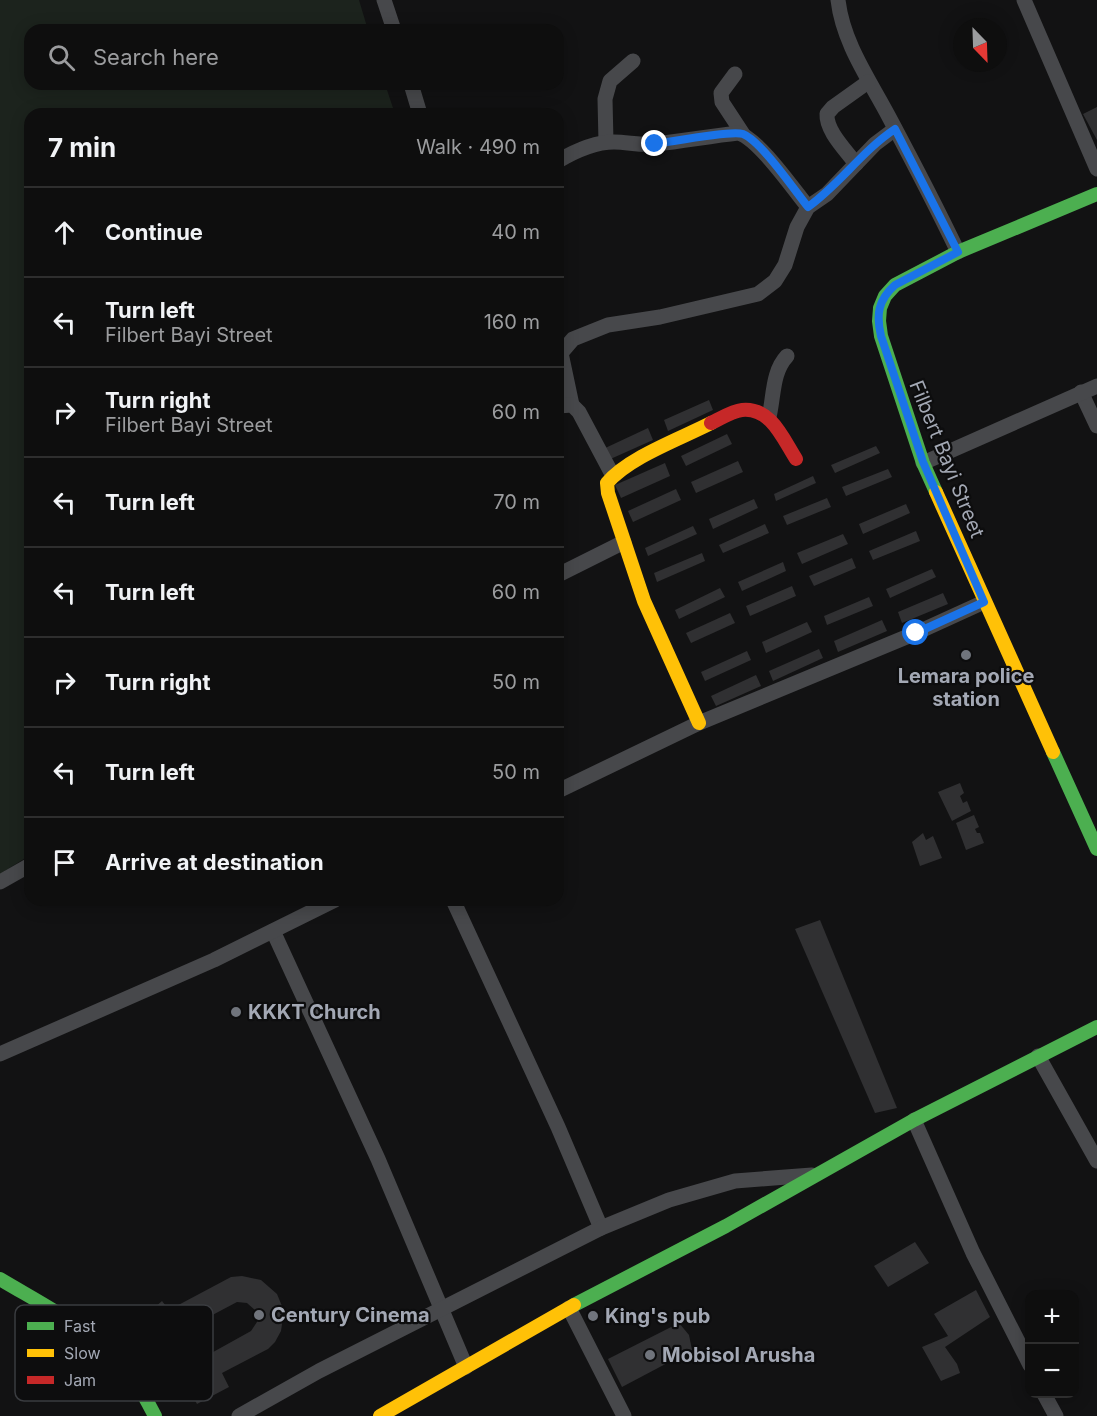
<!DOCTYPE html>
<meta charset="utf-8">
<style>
body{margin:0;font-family:Inter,sans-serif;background:#171717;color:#f1f3f6}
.controls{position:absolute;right:18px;bottom:18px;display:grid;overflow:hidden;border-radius:12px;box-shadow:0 3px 15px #0003}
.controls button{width:54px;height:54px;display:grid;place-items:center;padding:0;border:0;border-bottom:2px solid #2e2e2e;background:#0e0e0e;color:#f1f3f6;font:30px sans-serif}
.compass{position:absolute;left:953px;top:18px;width:54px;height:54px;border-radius:50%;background:#0e0e0e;box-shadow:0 3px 15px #0003;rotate:157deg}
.stop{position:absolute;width:18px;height:18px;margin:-14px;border:4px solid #1a73e8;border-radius:50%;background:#fff}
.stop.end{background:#1a73e8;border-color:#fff;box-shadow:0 2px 6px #0008}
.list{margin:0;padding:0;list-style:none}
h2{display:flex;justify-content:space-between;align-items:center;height:78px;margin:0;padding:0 24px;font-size:26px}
h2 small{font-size:20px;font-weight:400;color:#9b9c9e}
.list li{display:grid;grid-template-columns:39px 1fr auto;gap:18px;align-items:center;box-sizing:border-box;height:90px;padding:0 24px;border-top:2px solid #2e2e2e}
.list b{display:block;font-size:22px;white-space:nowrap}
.list p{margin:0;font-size:20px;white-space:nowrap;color:#9b9c9e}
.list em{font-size:20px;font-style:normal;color:#9b9c9e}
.icon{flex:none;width:33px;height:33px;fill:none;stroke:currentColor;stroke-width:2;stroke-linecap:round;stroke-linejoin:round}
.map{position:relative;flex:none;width:1097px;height:1416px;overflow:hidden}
.search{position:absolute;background:#0e0e0e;box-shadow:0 3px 15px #0003;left:24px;top:24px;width:540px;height:66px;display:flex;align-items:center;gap:15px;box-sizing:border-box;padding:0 21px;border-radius:18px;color:#9b9c9e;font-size:22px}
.panel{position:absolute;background:#0e0e0e;box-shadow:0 3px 15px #0003;left:24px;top:108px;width:540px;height:798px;border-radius:18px}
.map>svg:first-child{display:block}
.green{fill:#1c231d}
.building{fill:#303032}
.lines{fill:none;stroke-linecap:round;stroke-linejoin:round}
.street{stroke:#47484b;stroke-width:15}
.fast{stroke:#4caf50;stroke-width:14}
.slow{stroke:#ffc107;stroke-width:14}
.jam{stroke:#c62828;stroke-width:14}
.route{stroke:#1a73e8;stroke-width:8}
.poi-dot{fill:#70747c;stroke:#0d0d0e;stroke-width:2}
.labels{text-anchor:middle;stroke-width:4.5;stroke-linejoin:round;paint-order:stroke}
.street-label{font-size:20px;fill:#a3a8b4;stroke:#0d0d0e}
.poi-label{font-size:20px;font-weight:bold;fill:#a3a8b4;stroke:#0d0d0e;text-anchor:start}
.key{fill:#0d0d0e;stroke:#3a3c40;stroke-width:1.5}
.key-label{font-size:16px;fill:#a3a8b4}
</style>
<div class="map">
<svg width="1097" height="1416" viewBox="0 0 1097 1416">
<rect width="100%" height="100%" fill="#121213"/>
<path class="green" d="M0,0H359L368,30H30V84H385L395,114H30V855L0,874Z"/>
<g class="building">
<path d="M1097,107V140L1083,114Z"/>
<path d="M709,400L713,410L668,431L664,420Z"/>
<path d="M648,428L653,440L606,461L601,450Z"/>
<path d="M727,434L732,444L686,466L681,456Z"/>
<path d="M876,446L880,453L835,473L831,465Z"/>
<path d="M738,461L743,472L696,493L691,482Z"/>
<path d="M665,463L670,476L621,498L615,485Z"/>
<path d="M888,469L892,477L846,496L842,487Z"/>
<path d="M813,476L816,483L776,501L774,494Z"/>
<path d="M676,489L681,500L633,522L628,511Z"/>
<path d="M827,498L831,507L787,525L783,516Z"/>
<path d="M754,499L758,508L713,529L709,519Z"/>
<path d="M906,504L910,513L863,534L859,524Z"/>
<path d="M765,524L769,533L723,553L719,545Z"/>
<path d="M693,526L697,534L648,556L645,548Z"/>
<path d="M916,531L920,541L873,560L869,551Z"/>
<path d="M843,534L848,544L802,564L797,553Z"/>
<path d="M702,553L705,561L657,582L654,573Z"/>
<path d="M852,558L856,568L814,586L809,576Z"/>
<path d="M783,562L786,571L742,591L738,582Z"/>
<path d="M932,569L936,577L890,598L886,589Z"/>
<path d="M792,586L796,596L750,616L746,606Z"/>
<path d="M720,588L725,597L679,619L675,610Z"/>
<path d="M943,593L948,604L902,623L898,612Z"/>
<path d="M869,597L873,606L827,625L824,616Z"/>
<path d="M730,613L735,623L691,643L686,633Z"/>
<path d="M882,620L887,631L838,652L834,641Z"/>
<path d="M807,622L812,632L766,653L762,642Z"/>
<path d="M819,649L823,658L773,681L769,671Z"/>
<path d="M747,651L751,660L705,681L701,672Z"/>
<path d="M756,675L761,686L716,706L711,696Z"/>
<path d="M960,783L964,793L960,796L963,803L967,801L971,811L952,821L938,792Z"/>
<path d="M974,815L979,827L975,829L977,833H980L984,843L966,850L956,823Z"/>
<path d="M923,833L926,840L933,836L942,858L920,866L912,842Z"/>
<path d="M820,920L897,1108L875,1113L795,929Z"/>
<path d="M915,1242L929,1263L888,1287L874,1266Z"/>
<path d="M242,1276L261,1280L277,1294L284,1311L281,1331L275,1342L268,1349L222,1373L229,1387L197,1404L179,1371L251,1331L257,1322L256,1311L247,1303L237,1302L186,1329L188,1332L172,1346L146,1315L162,1301L169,1310L231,1277Z"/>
<path d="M976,1290L990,1317L945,1347L957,1364L960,1373L941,1381L922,1347L948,1336L934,1314Z"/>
<path d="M679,1323L689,1335L692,1350L622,1387L608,1359Z"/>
</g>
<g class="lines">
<g class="street">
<path d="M384,0L394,30"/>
<path d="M838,0C843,43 869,79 889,117C913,162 936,206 958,252"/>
<path d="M1024,0L1097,169"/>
<path d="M735,74L721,93L722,102L743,134"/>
<path d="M411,84L420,114"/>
<path d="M606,142L605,99L610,81L633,61"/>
<path d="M558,161C575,151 594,142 614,142C628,142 641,146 656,144C683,141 711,136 738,133C758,138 794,190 808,207"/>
<path d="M856,164C846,150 826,131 827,114L833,107L868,82"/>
<path d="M1081,392L1097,426"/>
<path d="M572,405L561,353L573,339L608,325L660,317L758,294L775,281L785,265L797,227L808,207L827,194L875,144L895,129"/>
<path d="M558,406L572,405L579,412L613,476"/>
<path d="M769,417C774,396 772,372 787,356"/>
<path d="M923,463L1097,386"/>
<path d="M558,575L624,542"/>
<path d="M558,791L699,723L916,633L984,602"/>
<path d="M0,882L30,865"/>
<path d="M453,900L558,1127L601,1228"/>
<path d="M273,931L378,1159L466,1367"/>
<path d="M0,1054L214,960L335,900"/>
<path d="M1038,1056L1097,1161"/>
<path d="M914,1120L973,1253L1030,1365"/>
<path d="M569,1308L624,1416"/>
<path d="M1044,1394L1056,1416"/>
<path d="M239,1416L319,1371L601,1228L669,1200L735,1181L812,1175"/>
</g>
<g class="fast">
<path d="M936,492L923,463L881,336L879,321L880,308L885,296L895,285L958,252L1097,194"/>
<path d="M1053,752L1097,849"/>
<path d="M0,1279C45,1306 95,1330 129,1372C139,1385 147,1401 155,1416"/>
<path d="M574,1305L726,1226L914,1120L1097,1027"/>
</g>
<g class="slow">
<path d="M936,492L1053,752"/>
<path d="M699,723L644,601L608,493L607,483C629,457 680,439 711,423"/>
<path d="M380,1416L574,1305"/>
</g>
<path class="jam" d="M711,423C720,419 732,411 742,410C771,407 783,439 796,459"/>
</g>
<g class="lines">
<path class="route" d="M655,144C671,142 731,130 743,134C761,141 795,191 808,207C840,184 862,151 895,129L958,252L895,285C878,300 876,315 881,336L923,462L984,602L916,633"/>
</g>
<g class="poi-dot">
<circle cx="966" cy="655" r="6"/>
<circle cx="236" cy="1012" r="6"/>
<circle cx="259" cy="1315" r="6"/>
<circle cx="593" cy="1316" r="6"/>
<circle cx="650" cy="1355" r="6"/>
</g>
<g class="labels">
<g class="street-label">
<text transform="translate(947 459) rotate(68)" y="7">Filbert Bayi Street</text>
</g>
<g class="poi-label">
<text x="966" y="683" text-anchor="middle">Lemara police<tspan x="966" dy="23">station</tspan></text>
<text x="248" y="1019">KKKT Church</text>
<text x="271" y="1322">Century Cinema</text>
<text x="605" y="1323">King's pub</text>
<text x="662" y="1362">Mobisol Arusha</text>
</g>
</g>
<rect x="15" y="1305" width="198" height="96" rx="9" class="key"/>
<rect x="27" y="1322" width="27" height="8" fill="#4caf50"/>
<rect x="27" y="1349" width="27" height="8" fill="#ffc107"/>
<rect x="27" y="1376" width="27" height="8" fill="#c62828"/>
<g class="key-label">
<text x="64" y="1332">Fast</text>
<text x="64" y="1359">Slow</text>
<text x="64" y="1386">Jam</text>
</g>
</svg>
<div class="controls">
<button>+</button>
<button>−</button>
</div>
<svg class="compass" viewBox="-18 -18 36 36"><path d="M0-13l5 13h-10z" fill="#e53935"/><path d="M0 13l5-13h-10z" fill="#9b9c9e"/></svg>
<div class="stop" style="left:916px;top:633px"></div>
<div class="stop end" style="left:655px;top:144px"></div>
<div class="search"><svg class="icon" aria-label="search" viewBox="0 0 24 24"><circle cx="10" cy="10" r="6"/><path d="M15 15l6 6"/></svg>Search here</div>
<section class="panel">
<h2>7 min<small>Walk · 490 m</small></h2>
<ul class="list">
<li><svg class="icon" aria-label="ahead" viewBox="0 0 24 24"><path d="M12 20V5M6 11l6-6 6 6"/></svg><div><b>Continue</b></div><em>40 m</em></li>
<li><svg class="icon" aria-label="left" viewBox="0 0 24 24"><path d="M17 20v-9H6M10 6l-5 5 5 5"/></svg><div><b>Turn left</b><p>Filbert Bayi Street</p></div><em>160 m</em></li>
<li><svg class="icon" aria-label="right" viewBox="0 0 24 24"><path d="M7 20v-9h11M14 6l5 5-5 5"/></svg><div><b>Turn right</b><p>Filbert Bayi Street</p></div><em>60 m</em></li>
<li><svg class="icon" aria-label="left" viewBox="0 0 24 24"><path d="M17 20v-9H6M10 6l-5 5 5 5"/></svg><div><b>Turn left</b></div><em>70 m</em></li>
<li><svg class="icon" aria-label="left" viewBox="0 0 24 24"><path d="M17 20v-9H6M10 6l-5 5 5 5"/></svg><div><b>Turn left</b></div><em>60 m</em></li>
<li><svg class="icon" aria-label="right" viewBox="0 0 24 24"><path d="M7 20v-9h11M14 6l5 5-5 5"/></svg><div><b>Turn right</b></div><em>50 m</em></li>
<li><svg class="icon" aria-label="left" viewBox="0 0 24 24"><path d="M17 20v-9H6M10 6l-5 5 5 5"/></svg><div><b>Turn left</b></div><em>50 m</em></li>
<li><svg class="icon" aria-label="arrive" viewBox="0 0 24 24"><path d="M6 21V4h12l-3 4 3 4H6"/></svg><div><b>Arrive at destination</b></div></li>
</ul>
</section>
</div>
